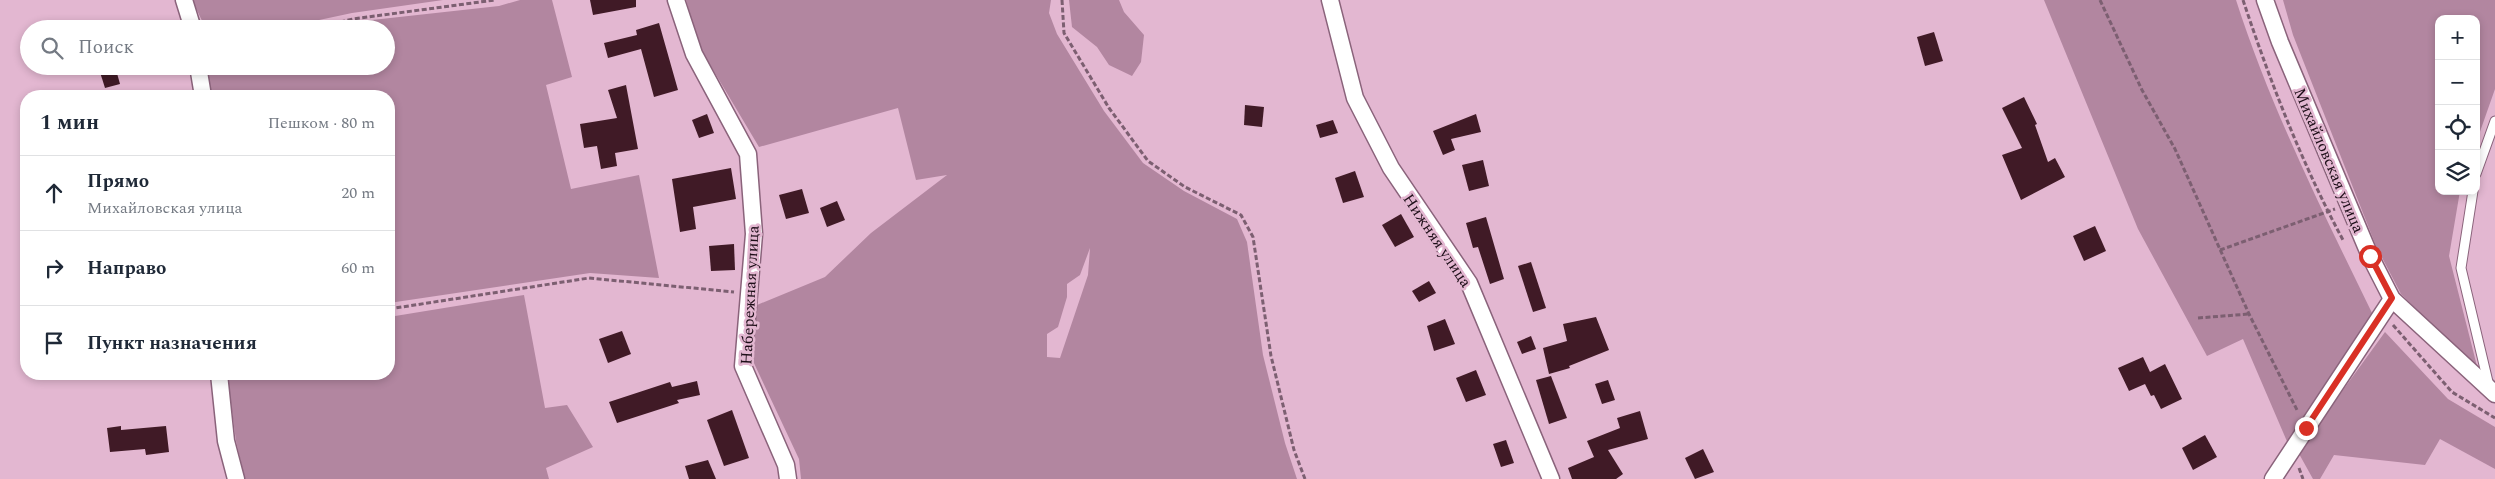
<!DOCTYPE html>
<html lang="ru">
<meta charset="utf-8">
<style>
body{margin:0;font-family:Spectral,serif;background:#f2f2f3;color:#1f2937}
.controls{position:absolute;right:15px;top:15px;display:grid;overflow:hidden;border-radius:10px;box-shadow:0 2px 8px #0003}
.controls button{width:45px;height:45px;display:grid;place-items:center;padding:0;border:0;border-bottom:1px solid #e0e1e3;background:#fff;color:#1f2937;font:25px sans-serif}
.stop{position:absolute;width:15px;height:15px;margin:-11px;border:4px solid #d93025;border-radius:50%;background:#fff}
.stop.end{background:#d93025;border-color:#fff;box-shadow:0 1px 5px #0008}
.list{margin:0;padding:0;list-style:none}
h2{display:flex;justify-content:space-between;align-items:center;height:65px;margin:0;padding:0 20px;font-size:21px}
h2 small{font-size:16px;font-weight:400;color:#747a83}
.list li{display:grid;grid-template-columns:32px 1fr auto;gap:15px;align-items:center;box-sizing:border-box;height:75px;padding:0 20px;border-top:1px solid #e0e1e3}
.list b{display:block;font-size:19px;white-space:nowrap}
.list p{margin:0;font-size:16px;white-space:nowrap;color:#747a83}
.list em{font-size:16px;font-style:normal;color:#747a83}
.icon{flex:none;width:28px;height:28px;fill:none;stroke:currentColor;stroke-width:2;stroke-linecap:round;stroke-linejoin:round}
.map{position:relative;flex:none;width:2495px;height:479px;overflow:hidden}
.search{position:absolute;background:#fff;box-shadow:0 2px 8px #0003;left:20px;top:20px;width:375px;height:55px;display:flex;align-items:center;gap:12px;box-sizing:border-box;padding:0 18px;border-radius:28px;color:#747a83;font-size:19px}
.panel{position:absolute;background:#fff;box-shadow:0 2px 8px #0003;left:20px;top:90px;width:375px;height:290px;border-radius:20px}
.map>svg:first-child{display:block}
.green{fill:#b286a0;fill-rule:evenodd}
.building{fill:#401a26}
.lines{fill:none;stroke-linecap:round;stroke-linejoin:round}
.service-casing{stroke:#8a637b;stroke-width:11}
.minor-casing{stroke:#8a637b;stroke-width:19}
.path{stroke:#7c5f71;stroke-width:3;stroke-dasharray:5 2.5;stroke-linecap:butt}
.service{stroke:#fff;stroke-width:9}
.minor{stroke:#fff;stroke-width:16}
.route{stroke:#d93025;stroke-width:6}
.labels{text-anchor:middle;stroke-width:5;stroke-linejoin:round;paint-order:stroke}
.street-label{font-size:16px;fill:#1d0e18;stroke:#e3b7d1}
</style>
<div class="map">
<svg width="2495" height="479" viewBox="0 0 2495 479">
<rect width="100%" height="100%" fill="#e3b7d1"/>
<g class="green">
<path d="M192,0H443L352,13L277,29H206Z"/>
<path d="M520,0H552L572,77L546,85L571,189L639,175L659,278L590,273L389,303V96H208L204,66H386V29H327L354,22L499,6Z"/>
<path d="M686,0H1051L1049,13L1057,34L1104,111L1143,163L1184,191L1237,219L1247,242L1263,355L1285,443L1297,479H801L799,459L753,361L757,305L825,277L871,233L947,175L916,180L898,108L759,147L700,48ZM1090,248L1088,275L1060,358L1047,357V334L1058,327L1067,297V284L1080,275Z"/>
<path d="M1069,0H1119L1124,12L1144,35L1141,62L1132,76L1109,65L1097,47L1072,27Z"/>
<path d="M2044,0H2236C2271,109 2323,212 2373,315L2289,446L2243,339L2207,356L2138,229Z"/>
<path d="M2283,0H2495V89L2476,143V19H2439V191H2460L2449,256L2478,370L2401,294L2376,246L2293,35Z"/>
<path d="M524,295L545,408L567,405L593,447L546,468L549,479H245L236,441L227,374H389V317Z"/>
<path d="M2385,332L2448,399L2495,427V469L2440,439L2425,465L2334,455L2320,479H2313L2298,452Z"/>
</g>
<g class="building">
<path d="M590,0H636V7L593,15Z"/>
<path d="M659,23L678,90L654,97L641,49L608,58L604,43L637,35L636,30Z"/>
<path d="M1934,32L1943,61L1925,66L1917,37Z"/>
<path d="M110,66H115L120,84L105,88L99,69Z"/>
<path d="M626,85L638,149L615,153L617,166L601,169L597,146L584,148L580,124L617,118L608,90Z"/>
<path d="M2024,97L2037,124L2035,125L2048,162L2055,158L2065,177L2021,200L2002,155L2022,148L2002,108Z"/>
<path d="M1245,105L1264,107L1262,127L1244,125Z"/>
<path d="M707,114L714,133L699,138L692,120Z"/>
<path d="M1476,114L1481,132L1451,139L1455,150L1443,155L1433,131Z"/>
<path d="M1333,120L1338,133L1320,138L1316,125Z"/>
<path d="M1483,160L1489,186L1469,191L1462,165Z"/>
<path d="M731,168L736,199L693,207L696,229L680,232L672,179Z"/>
<path d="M1355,171L1364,197L1343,203L1335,178Z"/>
<path d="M802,189L809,213L786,219L779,195Z"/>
<path d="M837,201L845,220L827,227L820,208Z"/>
<path d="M1401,214L1414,237L1395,247L1382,225Z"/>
<path d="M1486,217L1504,279L1490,284L1478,247L1473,248L1466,223Z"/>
<path d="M2095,226L2106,251L2084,261L2073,236Z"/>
<path d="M734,244L735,270L711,271L709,246Z"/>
<path d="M1531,262L1546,308L1533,312L1518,266Z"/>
<path d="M1429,281L1436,293L1419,302L1412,291Z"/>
<path d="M1596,317L1609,350L1569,366L1570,368L1549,374L1543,348L1567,341L1563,324Z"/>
<path d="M1445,319L1455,344L1434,351L1427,326Z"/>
<path d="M622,331L631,354L608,363L599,339Z"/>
<path d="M1531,336L1536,349L1522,354L1517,342Z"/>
<path d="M2143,357L2150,372L2165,364L2182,399L2161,409L2154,395L2151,396L2145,384L2129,391L2118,368Z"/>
<path d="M1476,370L1486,395L1466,402L1456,378Z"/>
<path d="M1551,376L1567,418L1549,424L1536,380Z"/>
<path d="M1608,380L1615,400L1602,404L1595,384Z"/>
<path d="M697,381L700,395L677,400L679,403L617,423L609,402L670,382L672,387Z"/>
<path d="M732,410L749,458L724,466L707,420Z"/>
<path d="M1640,411L1648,439L1608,450L1623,474L1616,479H1572L1568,468L1594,457L1587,441L1620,428L1617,418Z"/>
<path d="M121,426V430L166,426L169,452L146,455L145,449L110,452L107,428Z"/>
<path d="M2205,435L2217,457L2193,470L2182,448Z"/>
<path d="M1506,440L1514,463L1501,467L1493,444Z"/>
<path d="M1703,449L1714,472L1695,479L1685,458Z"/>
<path d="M708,460L716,479H689L685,466Z"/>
</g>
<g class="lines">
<g class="service-casing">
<g id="service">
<path d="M2476,174L2495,121"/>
<path d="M2473,191L2461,268L2489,386"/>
</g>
</g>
<g class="minor-casing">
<g id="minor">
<path d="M184,0L193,29"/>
<path d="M676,0L694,54L748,154L754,234L743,366L786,465L788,479"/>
<path d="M1330,0L1355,98L1391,168L1469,283L1551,479"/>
<path d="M2265,0L2280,42L2370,256L2392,299L2495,394"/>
<path d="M198,66L203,96"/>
<path d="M219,374L226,441L236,479"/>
<path d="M2273,479L2392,299"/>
</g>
</g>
<g class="path">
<path d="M1062,0L1064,33L1109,108L1148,161L1185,187L1241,215L1253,237L1271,356L1294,450L1305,479"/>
<path d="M2100,0L2142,90L2175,149L2249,314L2298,412"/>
<path d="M2243,0C2270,81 2302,164 2343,240"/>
<path d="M311,29L353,19L495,0"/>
<path d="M2220,250L2335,209"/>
<path d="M389,309L589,278L734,292"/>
<path d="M2198,318L2249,314"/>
<path d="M2393,325L2452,392L2495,418"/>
<path d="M2299,468L2303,479"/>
</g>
<use href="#service" class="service"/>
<use href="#minor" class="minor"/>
</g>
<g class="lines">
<path class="route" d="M2306,428L2392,298L2370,256"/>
</g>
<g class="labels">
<g class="street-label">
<text transform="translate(2330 160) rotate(67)" y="6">Михайловская улица</text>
<text transform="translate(1438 240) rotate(56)" y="6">Нижняя улица</text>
<text transform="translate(749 295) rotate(-87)" y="6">Набережная улица</text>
</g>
</g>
</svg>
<div class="controls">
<button>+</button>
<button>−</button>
<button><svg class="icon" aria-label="locate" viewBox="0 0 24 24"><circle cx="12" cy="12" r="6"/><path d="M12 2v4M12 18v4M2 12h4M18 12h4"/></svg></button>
<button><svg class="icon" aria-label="layers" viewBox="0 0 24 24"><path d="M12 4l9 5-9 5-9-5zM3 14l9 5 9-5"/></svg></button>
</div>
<div class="stop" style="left:2370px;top:256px"></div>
<div class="stop end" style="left:2306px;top:428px"></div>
<div class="search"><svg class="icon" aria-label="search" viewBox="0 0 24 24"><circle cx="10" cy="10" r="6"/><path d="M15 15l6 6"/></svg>Поиск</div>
<section class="panel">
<h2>1 мин<small>Пешком · 80 m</small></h2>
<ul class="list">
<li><svg class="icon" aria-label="ahead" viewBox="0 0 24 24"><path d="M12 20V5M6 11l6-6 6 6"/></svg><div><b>Прямо</b><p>Михайловская улица</p></div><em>20 m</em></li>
<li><svg class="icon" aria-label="right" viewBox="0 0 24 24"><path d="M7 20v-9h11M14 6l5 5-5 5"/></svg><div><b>Направо</b></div><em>60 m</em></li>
<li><svg class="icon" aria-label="arrive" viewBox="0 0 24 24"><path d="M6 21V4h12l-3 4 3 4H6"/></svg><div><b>Пункт назначения</b></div></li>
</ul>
</section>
</div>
